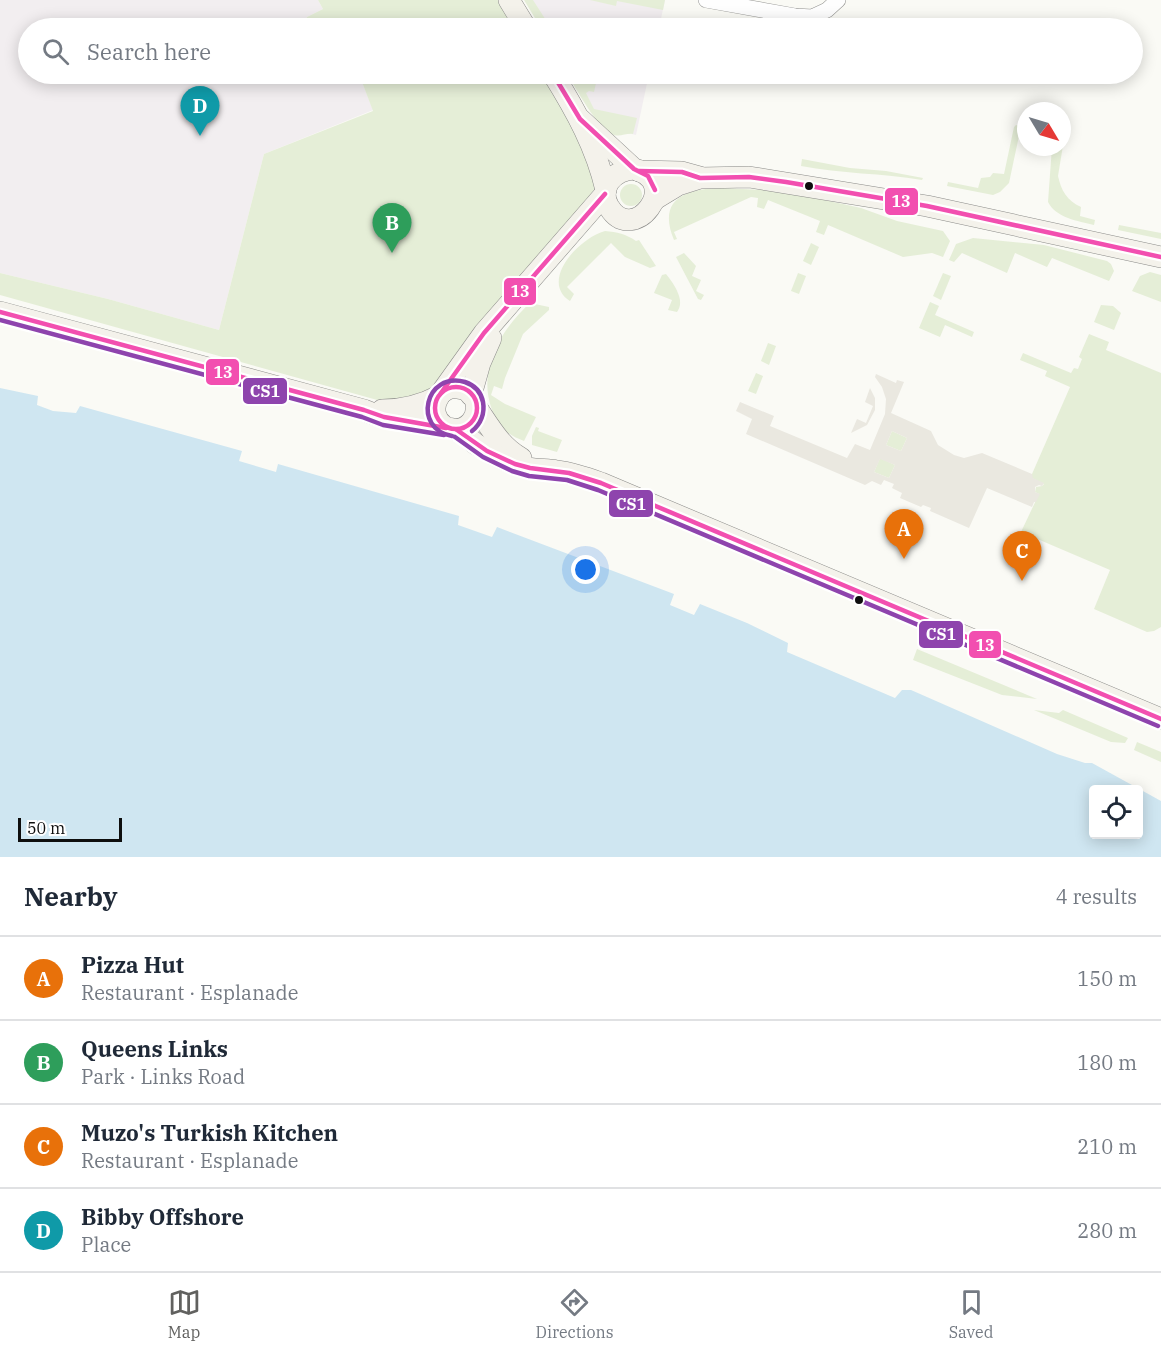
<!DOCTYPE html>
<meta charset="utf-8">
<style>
body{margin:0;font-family:"IBM Plex Serif",serif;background:#f6f6f7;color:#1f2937}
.controls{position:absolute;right:18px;bottom:18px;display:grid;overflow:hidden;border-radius:6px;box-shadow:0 3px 15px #0003}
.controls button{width:54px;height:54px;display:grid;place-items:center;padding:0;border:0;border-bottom:2px solid #e0e1e3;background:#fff;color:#1f2937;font:30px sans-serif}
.compass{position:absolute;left:1017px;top:102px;width:54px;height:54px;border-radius:50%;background:#fff;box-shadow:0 3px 15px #0003;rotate:128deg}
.scale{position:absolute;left:18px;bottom:15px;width:104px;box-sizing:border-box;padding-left:6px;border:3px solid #0e0e0e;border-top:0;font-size:16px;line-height:21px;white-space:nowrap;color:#0e0e0e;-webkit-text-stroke:4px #fff;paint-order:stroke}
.you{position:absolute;left:586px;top:570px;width:21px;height:21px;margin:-15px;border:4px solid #fff;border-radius:50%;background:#1a73e8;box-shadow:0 0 0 9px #1a73e833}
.badge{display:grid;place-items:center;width:39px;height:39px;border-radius:50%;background:#61615f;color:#fff;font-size:20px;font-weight:700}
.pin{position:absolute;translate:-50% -50px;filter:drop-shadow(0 2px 3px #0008)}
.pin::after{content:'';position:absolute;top:32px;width:21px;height:18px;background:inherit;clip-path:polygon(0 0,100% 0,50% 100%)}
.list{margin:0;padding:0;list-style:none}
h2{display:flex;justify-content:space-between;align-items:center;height:78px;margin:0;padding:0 24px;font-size:26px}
h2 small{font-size:20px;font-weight:400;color:#747a83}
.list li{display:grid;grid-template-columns:39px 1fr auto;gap:18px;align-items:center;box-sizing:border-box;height:84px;padding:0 24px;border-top:2px solid #e0e1e3}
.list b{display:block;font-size:22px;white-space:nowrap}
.list p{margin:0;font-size:20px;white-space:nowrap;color:#747a83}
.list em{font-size:20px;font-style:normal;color:#747a83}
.icon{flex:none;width:33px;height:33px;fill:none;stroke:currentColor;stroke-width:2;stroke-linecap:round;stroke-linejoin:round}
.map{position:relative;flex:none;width:1161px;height:857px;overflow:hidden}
.search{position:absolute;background:#fff;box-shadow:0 3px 15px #0003;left:18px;right:18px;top:18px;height:66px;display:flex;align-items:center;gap:15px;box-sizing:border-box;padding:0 21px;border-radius:33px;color:#747a83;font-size:22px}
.sheet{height:414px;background:#fff}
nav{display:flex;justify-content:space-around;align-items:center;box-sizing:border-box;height:84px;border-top:2px solid #e0e1e3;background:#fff;font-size:16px;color:#747a83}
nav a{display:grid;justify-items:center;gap:3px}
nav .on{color:#61615f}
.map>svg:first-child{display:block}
.industrial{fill:#f2eef0}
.green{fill:#e5eed7}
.plaza{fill:#eae8e0;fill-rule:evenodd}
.water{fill:#cfe6f1;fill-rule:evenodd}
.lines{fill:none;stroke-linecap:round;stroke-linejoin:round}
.street-casing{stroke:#949492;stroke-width:16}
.secondary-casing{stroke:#8b8b89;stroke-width:22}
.street{stroke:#fefefe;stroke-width:15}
.secondary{stroke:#f4f2eb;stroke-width:21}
.bus-1-casing{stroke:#fff;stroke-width:9}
.bus-2-casing{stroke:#fff;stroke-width:9}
.bus-1{stroke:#f24fb0;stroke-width:4.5}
.bus-2{stroke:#8e44ad;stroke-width:4.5}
.bus-dot{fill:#0e0e0e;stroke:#fff;stroke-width:2}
.line-badge{stroke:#fff;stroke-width:2}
.badge-label{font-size:16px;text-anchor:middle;font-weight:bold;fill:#fff}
</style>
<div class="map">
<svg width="1161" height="857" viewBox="0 0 1161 857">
<rect width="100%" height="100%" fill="#fafaf5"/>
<g class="industrial">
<path d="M0,0H318L323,9L307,17L302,28H28V74H359L373,110L264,154L219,330L108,299L0,273Z"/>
<path d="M526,0H665L659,28H543Z"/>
<path d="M570,74H649L636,135L628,133L616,135L608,131Z"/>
</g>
<g class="green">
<path d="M318,0H499L517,28H302L307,17L323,9Z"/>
<path d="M524,0H533L551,28H541Z"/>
<path d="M590,0H665L663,10L617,1L616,6Z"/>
<path d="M359,74H546L591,152L596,184L590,200L436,387L418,398L388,403L0,295V273L108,299L219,330L264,154L373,111Z"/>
<path d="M567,74H575V76L584,78L585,74H598L594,92L589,91L586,93L594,109L637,118L633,134C627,133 620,137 614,135C598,130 576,88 567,74Z"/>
<path d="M1067,121L1058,176C1061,190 1067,201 1081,207L1080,216L1095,220L1094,225C1078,221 1056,218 1048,202L1052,147H1062V122Z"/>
<path d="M1016,125L1020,126V131L1009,183L1000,192L993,195L947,186L948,182L978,188L981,178L990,177L993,173L1004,174L1014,127Z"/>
<path d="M802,159L850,168L886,171L923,178L922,180C882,173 841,174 801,166Z"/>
<circle cx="631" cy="195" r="11"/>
<path d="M721,188L766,190L806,196L861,208L897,221L943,231L950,241L943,257L932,253L903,257L828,225L824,235L816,232L820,221L768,200L764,209L757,207L758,198L751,197L674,232L677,239L674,240C657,199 685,189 721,188Z"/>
<path d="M1119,225L1161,233V239L1118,230Z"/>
<path d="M605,231C617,232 626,234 636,241L639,240L656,266L650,268L625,257L611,243L567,287L574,294L570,301C539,281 579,238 605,231Z"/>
<path d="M973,238L1044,245L1107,261L1111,264L1114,271L1109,281L1052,258L1047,267L1015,253L1007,273L962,253L954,262L949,260L956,244Z"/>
<path d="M811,243L819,247L811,265L803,261Z"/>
<path d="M684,253L696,266L692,276L701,280L696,291L704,295L701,300L698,299L676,257Z"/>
<path d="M1150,272L1161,275V302L1132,291L1140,276Z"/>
<path d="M798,273L806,276L799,294L791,291Z"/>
<path d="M943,273L951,276L941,300L933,296Z"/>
<path d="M666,274C674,284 686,301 677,312L668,310L672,300L654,293L662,275Z"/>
<path d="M930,302L939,306L935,315L974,332L972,337L945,325L940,337L919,328Z"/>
<path d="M530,303L549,307V310L523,334L505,378L502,389L494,386L491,395L505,404L536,417L524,441C507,435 499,427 492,410C477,369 500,331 530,303Z"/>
<path d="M1101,305L1113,306L1121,313L1114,330L1094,322Z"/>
<path d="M1089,334L1109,342L1106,350L1161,373V627L1154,631L1147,632L1094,609L1110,570L1021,532L1039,494L1035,492L1036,487L1042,486L1044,484L1032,478V474L1070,387L1045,376L1047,371L1020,360L1023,353L1071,373L1074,368L1078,369L1082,359L1079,357Z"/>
<path d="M768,343L776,346L769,365L761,361Z"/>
<path d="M756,373L763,376L756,394L748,391Z"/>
<path d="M536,427L539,428L538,431L562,440L557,452L532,445V436Z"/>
<path d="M892,431L907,438L901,451L886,445Z"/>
<path d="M880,458L895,465L889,478L874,472Z"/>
<path d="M917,649L1037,699L1002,695L913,660Z"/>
<path d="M1034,710L1059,713L1063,710L1128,738L1125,743L1111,742Z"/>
<path d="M1137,742L1161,752V762L1134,750Z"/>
</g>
<g class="plaza">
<path d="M876,374L896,383L897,380L904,382L891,413L931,431L938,445L954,455L964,458L982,453L1032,474L1033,478L1044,483L1042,486L1039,485L1035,487V492L1040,494L1036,502H1034L1032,507L987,488L969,528L930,511L931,508L923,505L921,507L900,498L902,493L892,488L894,484L884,480L881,485L872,481L865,485L746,434L752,419L736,411L740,402L774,416L770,426L847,458L855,444L870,450L885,414L886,399L882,387L875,377ZM892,431L907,438L901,451L886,445ZM880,459L895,465L889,478L874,472Z"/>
<path d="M870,388L875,398V410L867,425L851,433L857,419L866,423L873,406L865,402Z"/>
</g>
<path class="water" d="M0,388L38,396L37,405L53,411L76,413L80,406L242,451L239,461L276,472L278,464L459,516L458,525L492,537L497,527L674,594L670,605L694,615L700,604L747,623L788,643L787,652L895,698L902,690H911L1057,754L1085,763H1092L1161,801V857H0ZM1094,790H1138V834H1094Z"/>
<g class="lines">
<g class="street-casing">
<path id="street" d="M706,0L795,16L812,17L827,10L838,0"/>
</g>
<g class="secondary-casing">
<g id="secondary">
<path d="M509,0L526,28"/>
<path d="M553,74C576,111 596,147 606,190"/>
<path d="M580,119L634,169C684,182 633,247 609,207C597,188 614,170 634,169"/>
<path d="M639,171L682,172L700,177"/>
<path d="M655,199L678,185L700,178L749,177L927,206L1161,257"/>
<path d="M0,312L364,410C391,423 417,420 446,428"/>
<path d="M441,393L484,333L605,194"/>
<path d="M471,395L480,363L491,338"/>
<path d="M477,408C490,427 500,446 521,458"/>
<path d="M382,410C403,410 420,406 439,396"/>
<path d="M456,430C483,426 483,389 457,388C449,387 442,391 438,398C432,408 435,420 444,426C448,429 453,428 457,430C464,433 470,439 476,444C490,453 505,461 521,466C532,470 545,469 557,471C573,473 587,478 601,483L1161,719"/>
</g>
</g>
<use href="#street" class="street"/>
<use href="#secondary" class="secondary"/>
<g class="bus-1-casing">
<g id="bus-1">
<path d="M553,74L580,119L634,169L648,176L655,190"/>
<path d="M639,171L682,172L700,178L749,177L786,182L927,206L1161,257"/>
<path d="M0,312L364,410L384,417L446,428"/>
<circle cx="456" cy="408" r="21"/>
<path d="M441,393L484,333L605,194"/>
<path d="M457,430L487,451L515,464L530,468L569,473L601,483L1161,719"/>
</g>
</g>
<g class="bus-2-casing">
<g id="bus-2">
<path d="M0,320L362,417L383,425L444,435"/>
<path d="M452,436C412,429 425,371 465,382C474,385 481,392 483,402C485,413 481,424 472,431"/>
<path d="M455,437L483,457L512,471L529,476L567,480L598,490L1158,726"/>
</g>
</g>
<use href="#bus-1" class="bus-1"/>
<use href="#bus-2" class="bus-2"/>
</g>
<g class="bus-dot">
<circle cx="809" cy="186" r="5"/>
<circle cx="859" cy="600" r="5"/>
</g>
<g class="line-badge">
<rect x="884" y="187" width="35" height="29" rx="6" fill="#f24fb0"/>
<rect x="503" y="277" width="34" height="29" rx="6" fill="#f24fb0"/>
<rect x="205" y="358" width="35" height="28" rx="6" fill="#f24fb0"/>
<rect x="242" y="377" width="46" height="28" rx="6" fill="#8e44ad"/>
<rect x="608" y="489" width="46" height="29" rx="6" fill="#8e44ad"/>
<rect x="918" y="620" width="46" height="29" rx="6" fill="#8e44ad"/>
<rect x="968" y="630" width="34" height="29" rx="6" fill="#f24fb0"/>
</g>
<g class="badge-label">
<text x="901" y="207">13</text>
<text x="520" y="297">13</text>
<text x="223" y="378">13</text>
<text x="265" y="397">CS1</text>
<text x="631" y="510">CS1</text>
<text x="941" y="640">CS1</text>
<text x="985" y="651">13</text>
</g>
</svg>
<div class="controls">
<button><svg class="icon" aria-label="locate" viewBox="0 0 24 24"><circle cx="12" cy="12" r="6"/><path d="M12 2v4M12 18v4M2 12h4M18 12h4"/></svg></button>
</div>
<svg class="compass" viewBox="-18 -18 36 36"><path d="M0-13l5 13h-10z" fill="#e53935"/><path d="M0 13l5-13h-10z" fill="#747a83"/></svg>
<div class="scale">50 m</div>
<div class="you"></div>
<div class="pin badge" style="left:904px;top:559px;background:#e8710a">A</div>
<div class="pin badge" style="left:392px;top:253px;background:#2e9e5b">B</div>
<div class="pin badge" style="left:1022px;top:581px;background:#e8710a">C</div>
<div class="pin badge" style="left:200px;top:136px;background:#0f9aa8">D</div>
<div class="search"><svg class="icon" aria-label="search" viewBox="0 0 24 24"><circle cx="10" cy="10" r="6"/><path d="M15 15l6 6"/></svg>Search here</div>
</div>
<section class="sheet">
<h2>Nearby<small>4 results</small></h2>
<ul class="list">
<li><span class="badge" style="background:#e8710a">A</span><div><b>Pizza Hut</b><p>Restaurant · Esplanade</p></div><em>150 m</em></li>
<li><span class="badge" style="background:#2e9e5b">B</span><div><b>Queens Links</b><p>Park · Links Road</p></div><em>180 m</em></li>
<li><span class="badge" style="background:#e8710a">C</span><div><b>Muzo's Turkish Kitchen</b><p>Restaurant · Esplanade</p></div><em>210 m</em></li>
<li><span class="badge" style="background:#0f9aa8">D</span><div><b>Bibby Offshore</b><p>Place</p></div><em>280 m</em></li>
</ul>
</section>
<nav>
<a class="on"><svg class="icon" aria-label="map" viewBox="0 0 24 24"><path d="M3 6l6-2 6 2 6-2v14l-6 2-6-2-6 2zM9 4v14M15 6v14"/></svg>Map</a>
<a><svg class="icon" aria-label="directions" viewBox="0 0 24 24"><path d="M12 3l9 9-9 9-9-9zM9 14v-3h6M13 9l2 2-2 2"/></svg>Directions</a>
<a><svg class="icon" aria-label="saved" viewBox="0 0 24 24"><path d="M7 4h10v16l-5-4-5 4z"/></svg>Saved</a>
</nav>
